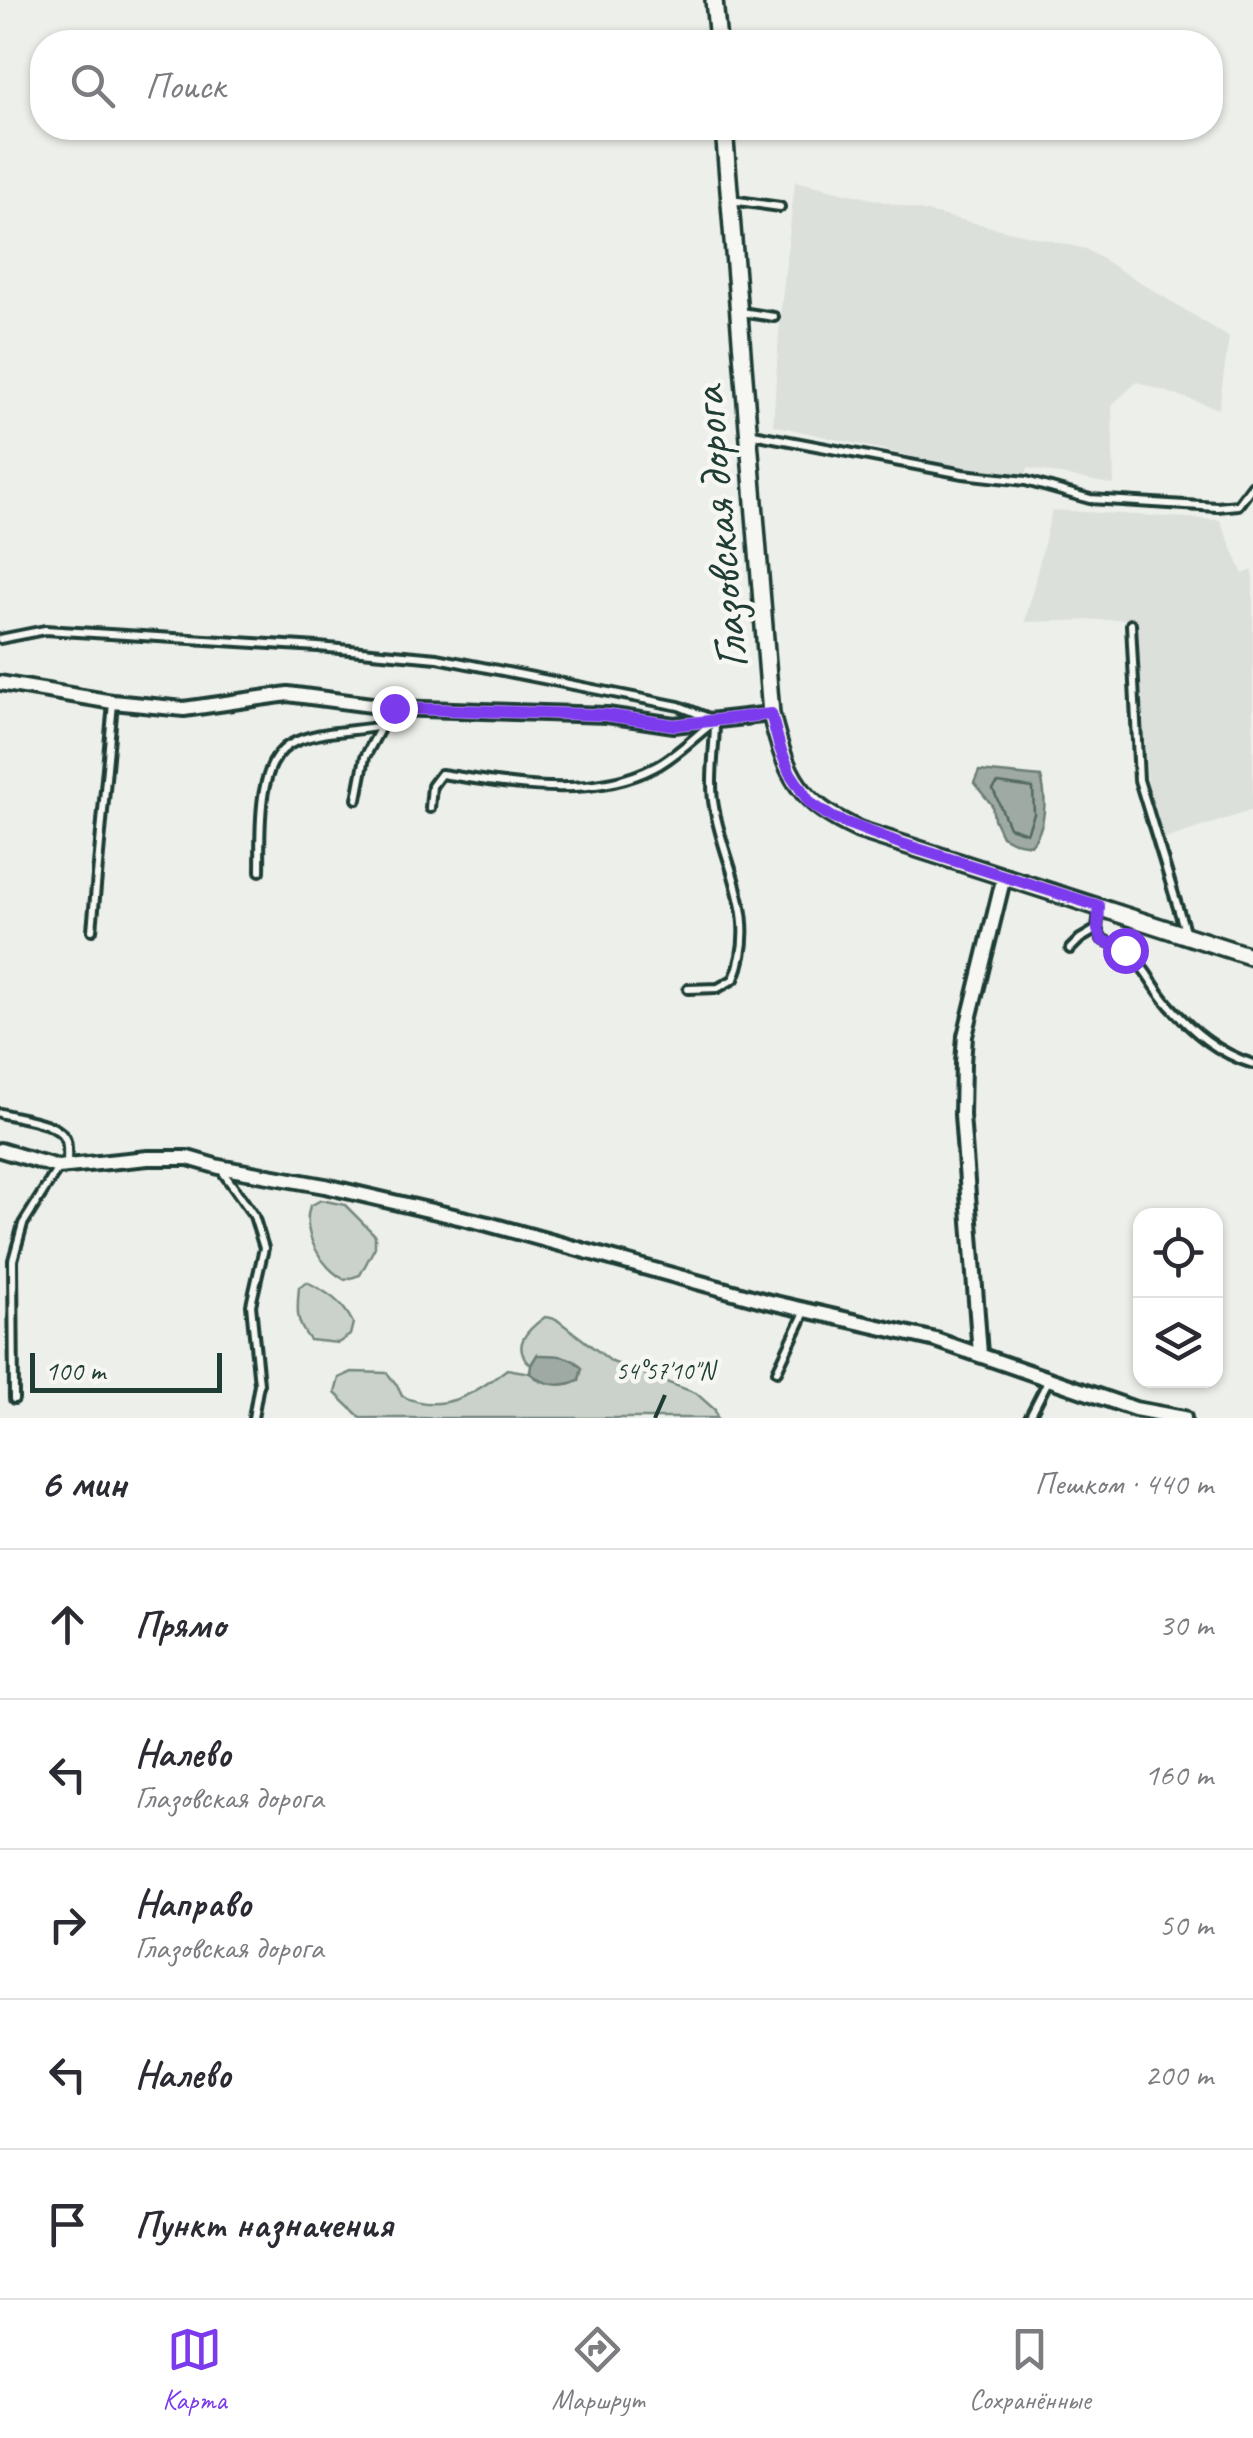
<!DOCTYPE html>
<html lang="ru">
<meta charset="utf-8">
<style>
body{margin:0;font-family:Caveat,sans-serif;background:#f2f2f3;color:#2b2b33}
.controls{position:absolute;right:30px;bottom:30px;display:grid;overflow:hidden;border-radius:20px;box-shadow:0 2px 8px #0004}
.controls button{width:90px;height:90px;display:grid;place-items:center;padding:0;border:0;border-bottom:2px solid #e1e1e2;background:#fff;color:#2b2b33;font:50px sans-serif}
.scale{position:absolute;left:30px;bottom:25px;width:192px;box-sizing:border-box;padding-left:10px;border:5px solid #1f3d34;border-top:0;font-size:28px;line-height:35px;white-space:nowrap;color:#1f3d34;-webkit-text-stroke:8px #f6f6f2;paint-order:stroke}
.stop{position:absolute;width:30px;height:30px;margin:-22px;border:8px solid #7c3aed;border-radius:50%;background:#fff}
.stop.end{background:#7c3aed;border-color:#fff;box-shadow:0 2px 10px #0008}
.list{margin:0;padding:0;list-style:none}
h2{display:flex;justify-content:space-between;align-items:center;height:130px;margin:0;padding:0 40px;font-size:42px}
h2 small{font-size:32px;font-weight:400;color:#7c7c81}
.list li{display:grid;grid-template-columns:65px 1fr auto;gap:30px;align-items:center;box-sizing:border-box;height:150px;padding:0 40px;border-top:2px solid #e1e1e2}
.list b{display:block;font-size:38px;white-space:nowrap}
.list p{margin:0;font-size:32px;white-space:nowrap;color:#7c7c81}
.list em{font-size:32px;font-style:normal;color:#7c7c81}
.icon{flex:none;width:55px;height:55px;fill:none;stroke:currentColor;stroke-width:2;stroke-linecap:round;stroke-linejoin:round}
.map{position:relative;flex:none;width:1253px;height:1418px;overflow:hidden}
.search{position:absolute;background:#fff;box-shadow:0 2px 8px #0004;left:30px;right:30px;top:30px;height:110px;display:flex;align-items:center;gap:25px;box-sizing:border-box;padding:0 35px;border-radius:40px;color:#7c7c81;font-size:38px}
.sheet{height:880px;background:#fff}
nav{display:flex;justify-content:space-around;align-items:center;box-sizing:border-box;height:140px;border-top:2px solid #e1e1e2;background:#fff;font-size:28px;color:#7c7c81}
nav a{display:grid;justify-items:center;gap:5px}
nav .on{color:#7c3aed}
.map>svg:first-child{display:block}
.built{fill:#dce0db}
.green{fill:#cbd2cc;stroke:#758880;stroke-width:2.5}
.water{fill:#9faaa4;stroke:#6c7e77;stroke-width:2.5}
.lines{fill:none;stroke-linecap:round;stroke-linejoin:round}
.shore{stroke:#526961;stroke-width:2.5}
.service-casing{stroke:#1f3d34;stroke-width:14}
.minor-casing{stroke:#1f3d34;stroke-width:20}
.tertiary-casing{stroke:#1f3d34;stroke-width:22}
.service{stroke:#f6f6f2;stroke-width:6}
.minor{stroke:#f6f6f2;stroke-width:12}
.tertiary{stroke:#f6f6f2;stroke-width:15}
.route{stroke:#7c3aed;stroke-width:12}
.ticks{fill:none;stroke:#1f3d34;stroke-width:4}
.labels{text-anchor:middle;stroke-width:9;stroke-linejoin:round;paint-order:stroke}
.street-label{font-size:48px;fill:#1f3d34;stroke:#f6f6f2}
.ticks-label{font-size:25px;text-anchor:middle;fill:#1f3d34;stroke:#f6f6f2;stroke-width:9;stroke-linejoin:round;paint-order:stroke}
</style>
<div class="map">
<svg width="1253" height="1418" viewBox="0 0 1253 1418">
<rect width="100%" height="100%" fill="#edefea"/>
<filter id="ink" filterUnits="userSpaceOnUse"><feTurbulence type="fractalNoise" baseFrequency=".01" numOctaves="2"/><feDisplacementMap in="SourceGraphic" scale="20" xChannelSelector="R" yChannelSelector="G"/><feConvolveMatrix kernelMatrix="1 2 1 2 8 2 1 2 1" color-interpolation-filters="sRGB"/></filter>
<g filter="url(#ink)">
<g class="built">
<path d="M795,181L1086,249L1229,337L1219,409L1137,382L1112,405L1114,485L1028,468L1025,477L994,475L773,425L780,318Z"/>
<path d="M1052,510L1220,520L1243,574L1253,570V810L1162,840L1148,788L1135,619L1025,622Z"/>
</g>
<g class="green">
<path d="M321,1200L345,1205L375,1235V1247L360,1275L345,1280C321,1267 301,1233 310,1206Z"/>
<path d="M307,1282C327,1292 343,1302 353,1323L350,1335L338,1343L310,1340C295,1322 297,1310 299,1287Z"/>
<path d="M545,1317L556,1319L612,1362L696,1393L715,1410L717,1418H361L335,1393L339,1378L352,1372L387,1373L397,1385L402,1396C441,1415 475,1394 507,1369L530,1373L540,1381L537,1355L531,1365C510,1346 527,1330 545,1317Z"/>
</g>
<g class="water">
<path d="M979,771L1041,777C1047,798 1046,828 1031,845L1014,842L1002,836L994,819L992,805L974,783Z"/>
<path d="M537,1355C554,1355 570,1354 582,1368L579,1380C561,1388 546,1386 530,1373L531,1365Z"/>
</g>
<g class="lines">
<path class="shore" d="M998,783L1033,788L1034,814L1027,833L1009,827L993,789Z"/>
<g class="service-casing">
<g id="service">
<path d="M731,200L780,207"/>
<path d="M741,312L774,317"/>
<path d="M748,433L963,474L1026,481L1090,499L1217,507L1238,505L1253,485"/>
<path d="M1131,624L1139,780L1186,934"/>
<path d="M0,639L45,630L318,647L437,658L679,706L709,718"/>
<path d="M357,799L365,757L381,727"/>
<path d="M430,808L432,786L441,774C510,784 591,801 655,767C675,757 693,738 710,725"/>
<path d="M260,871C261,837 255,766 289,745C315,730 353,732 382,726L393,709"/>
<path d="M1099,908L1097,929L1102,939C1148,960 1141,972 1169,1005C1193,1032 1218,1053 1253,1064"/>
<path d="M92,930L113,703"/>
<path d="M1070,949L1080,939L1097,929"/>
<path d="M688,989L718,988L734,979C760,916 725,869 714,807C709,780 715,749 715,722"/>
<path d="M0,1113C17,1118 60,1121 66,1141C68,1148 67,1158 67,1166"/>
<path d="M220,1168L254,1216L264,1248L251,1305L259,1384L253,1418"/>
<path d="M777,1371L806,1310"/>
<path d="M14,1399L13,1260L23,1224L58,1168"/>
<path d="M1029,1418L1049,1379"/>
</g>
</g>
<g class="minor-casing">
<g id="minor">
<path d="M0,683L113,702L184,709L288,694L394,708L607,715L674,725L771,714"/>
<path d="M0,1150L58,1167L148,1158H188L219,1167L325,1186L488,1224L766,1301L936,1340L1135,1409L1184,1418"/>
<path d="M980,1354L962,1115L963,1063L965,1036L1004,876"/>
</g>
</g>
<g class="tertiary-casing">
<g id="tertiary">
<path d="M714,0L718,42"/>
<path d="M724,128L771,714C787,777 798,802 859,830L1253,957"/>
</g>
</g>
<use href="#service" class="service"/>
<use href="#minor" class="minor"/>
<use href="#tertiary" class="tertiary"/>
</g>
</g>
<g class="lines" filter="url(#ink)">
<path class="route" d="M394,708L606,715L674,725L771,714L780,748L790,773L810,803L833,818L902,844L1099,906L1098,930L1102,940L1125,950"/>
</g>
<path class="ticks" d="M655,1418L665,1395"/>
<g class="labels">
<g class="street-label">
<text transform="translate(718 528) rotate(-95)" y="17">Глазовская дорога</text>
</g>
</g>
<g class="ticks-label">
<text x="665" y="1379">54°57'10"N</text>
</g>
</svg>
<div class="controls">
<button><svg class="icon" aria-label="locate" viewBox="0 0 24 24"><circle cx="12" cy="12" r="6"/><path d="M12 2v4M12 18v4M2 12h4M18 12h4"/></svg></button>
<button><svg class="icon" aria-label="layers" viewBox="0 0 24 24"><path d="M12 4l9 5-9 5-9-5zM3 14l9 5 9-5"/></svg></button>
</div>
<div class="scale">100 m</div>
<div class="stop" style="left:1125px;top:950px"></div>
<div class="stop end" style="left:394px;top:708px"></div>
<div class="search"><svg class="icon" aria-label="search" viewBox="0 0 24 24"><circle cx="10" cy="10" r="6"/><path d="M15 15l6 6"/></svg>Поиск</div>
</div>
<section class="sheet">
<h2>6 мин<small>Пешком · 440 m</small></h2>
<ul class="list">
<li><svg class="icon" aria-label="ahead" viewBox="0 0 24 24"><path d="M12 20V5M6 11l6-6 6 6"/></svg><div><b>Прямо</b></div><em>30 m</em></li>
<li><svg class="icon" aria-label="left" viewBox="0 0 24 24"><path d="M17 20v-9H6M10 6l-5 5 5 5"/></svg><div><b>Налево</b><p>Глазовская дорога</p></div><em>160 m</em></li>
<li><svg class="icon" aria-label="right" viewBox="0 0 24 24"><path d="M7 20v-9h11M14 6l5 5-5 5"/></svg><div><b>Направо</b><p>Глазовская дорога</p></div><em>50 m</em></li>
<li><svg class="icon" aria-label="left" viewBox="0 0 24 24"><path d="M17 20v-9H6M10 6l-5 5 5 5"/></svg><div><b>Налево</b></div><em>200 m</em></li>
<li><svg class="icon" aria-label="arrive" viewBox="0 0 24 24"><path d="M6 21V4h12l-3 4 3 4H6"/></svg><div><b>Пункт назначения</b></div></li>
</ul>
</section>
<nav>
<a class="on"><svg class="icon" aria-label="map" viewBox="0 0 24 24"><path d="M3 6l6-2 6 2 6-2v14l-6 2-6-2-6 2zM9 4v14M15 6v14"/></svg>Карта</a>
<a><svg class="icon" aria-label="directions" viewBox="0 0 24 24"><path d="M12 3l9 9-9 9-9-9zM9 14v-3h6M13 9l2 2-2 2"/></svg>Маршрут</a>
<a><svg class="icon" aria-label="saved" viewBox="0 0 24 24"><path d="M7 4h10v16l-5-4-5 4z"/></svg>Сохранённые</a>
</nav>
